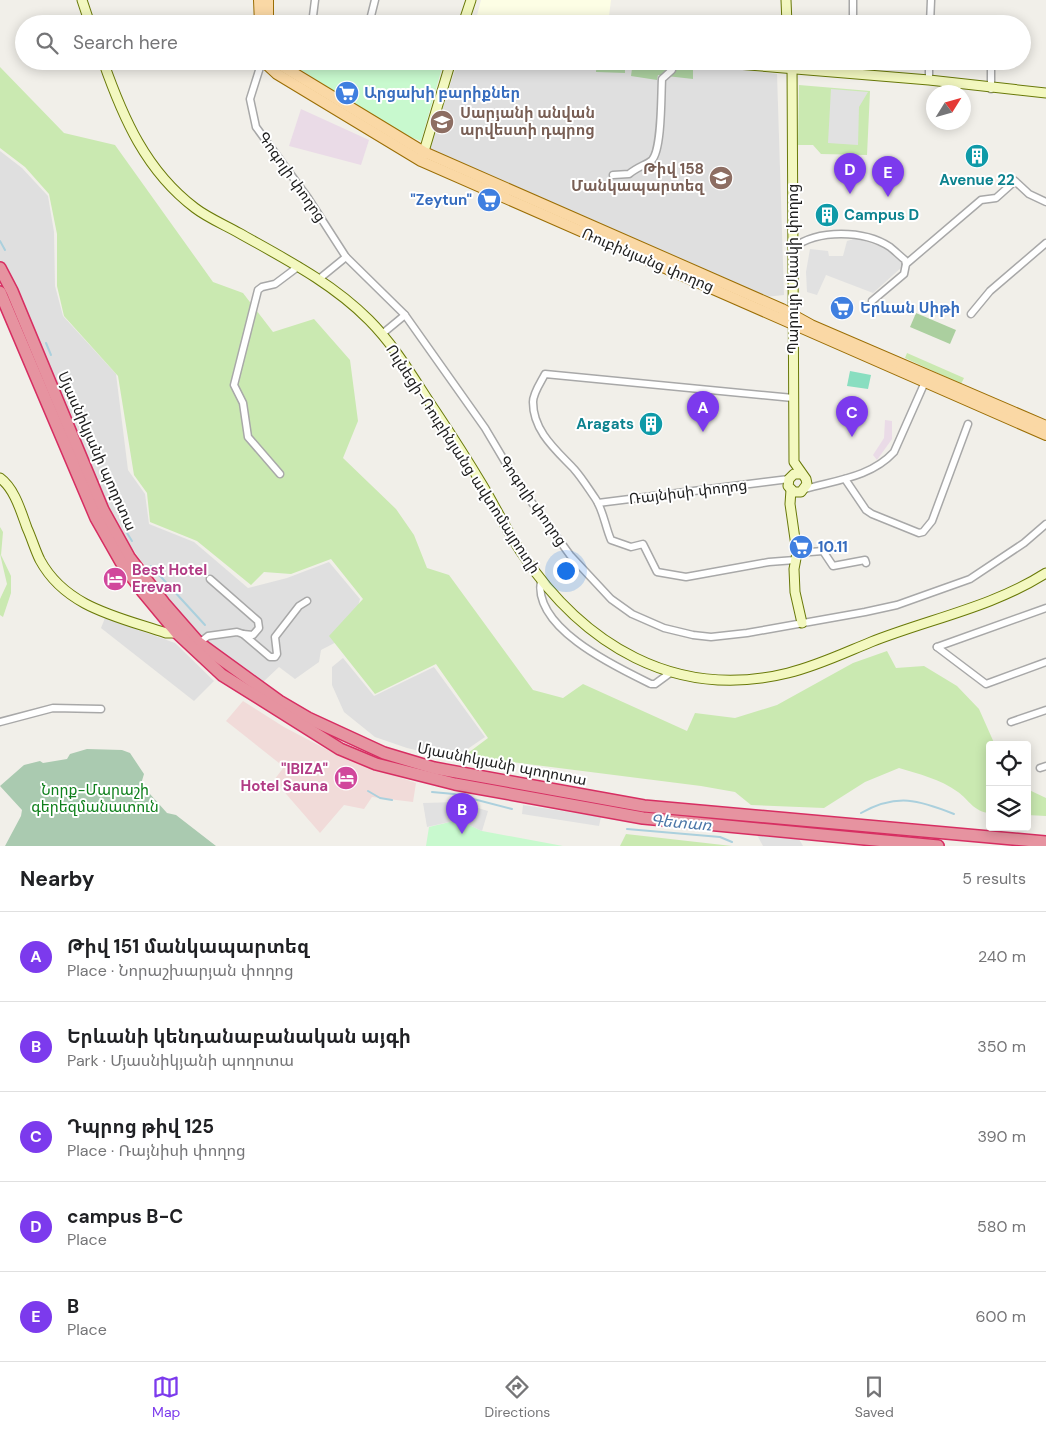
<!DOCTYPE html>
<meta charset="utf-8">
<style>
body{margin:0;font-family:"DM Sans","Noto Sans Armenian",sans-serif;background:#f2f2f2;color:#202124}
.controls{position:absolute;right:15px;bottom:15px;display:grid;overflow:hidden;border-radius:5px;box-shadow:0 2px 12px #0003}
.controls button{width:45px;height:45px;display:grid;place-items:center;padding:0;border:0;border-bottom:1px solid #e0e0e0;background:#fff;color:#202124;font:25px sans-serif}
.compass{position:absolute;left:926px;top:85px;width:45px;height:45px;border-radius:50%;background:#fff;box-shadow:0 2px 12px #0003;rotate:53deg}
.you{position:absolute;left:565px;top:570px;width:18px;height:18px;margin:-12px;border:4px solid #fff;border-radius:50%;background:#1a73e8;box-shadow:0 0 0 8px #1a73e833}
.badge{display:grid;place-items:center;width:32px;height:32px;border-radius:50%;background:#7c3aed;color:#fff;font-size:16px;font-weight:700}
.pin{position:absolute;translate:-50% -41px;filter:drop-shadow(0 1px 2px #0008)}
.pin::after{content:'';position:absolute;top:26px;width:18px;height:15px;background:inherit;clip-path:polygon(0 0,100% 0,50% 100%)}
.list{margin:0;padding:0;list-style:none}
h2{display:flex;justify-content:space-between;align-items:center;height:65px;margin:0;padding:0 20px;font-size:21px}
h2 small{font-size:16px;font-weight:400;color:#757577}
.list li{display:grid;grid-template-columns:32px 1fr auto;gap:15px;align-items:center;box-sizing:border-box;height:90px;padding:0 20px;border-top:1px solid #e0e0e0}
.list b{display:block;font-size:19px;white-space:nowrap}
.list p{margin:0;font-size:16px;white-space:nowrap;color:#757577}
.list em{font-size:16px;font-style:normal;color:#757577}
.icon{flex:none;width:28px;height:28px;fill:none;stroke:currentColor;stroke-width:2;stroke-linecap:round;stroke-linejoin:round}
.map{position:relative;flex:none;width:1046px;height:846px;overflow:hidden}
.search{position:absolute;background:#fff;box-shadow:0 2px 12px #0003;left:15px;right:15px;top:15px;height:55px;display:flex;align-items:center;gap:12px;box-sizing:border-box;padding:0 18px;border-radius:28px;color:#757577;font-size:19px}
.sheet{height:515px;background:#fff}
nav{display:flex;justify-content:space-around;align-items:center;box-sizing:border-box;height:70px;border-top:1px solid #e0e0e0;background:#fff;font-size:14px;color:#757577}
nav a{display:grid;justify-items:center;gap:2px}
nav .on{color:#7c3aed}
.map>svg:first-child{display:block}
.residential{fill:#dfdfdf}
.commercial{fill:#f1dbd9}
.industrial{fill:#eadbe7}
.education{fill:#fdfee5}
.grass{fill:#cae9b1}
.forest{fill:#abcf9f}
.cemetery{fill:#aacab0}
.park{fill:#c8f9ce}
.pitch{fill:#89dec0}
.parking{fill:#e1e1e1}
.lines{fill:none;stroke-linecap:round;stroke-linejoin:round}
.stream{stroke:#abd0dd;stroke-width:2}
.street-casing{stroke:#a8a8a8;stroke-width:9}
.secondary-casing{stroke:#697908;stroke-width:11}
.primary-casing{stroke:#9b6e04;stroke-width:12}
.highway-casing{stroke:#d72e62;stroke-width:14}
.street{stroke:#fff;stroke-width:6}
.secondary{stroke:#f3f8c0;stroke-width:9}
.primary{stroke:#fad8a5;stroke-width:10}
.highway{stroke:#e693a0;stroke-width:11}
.labels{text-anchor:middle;stroke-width:4;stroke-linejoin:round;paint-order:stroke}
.shop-label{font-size:15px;font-weight:bold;fill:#366cbe;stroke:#fff;text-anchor:start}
.education-label{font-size:15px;font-weight:bold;fill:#785e54;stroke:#fff;text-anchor:start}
.street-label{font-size:15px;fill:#212121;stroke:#fff}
.culture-label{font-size:15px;font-weight:bold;fill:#0d838f;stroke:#fff}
.hotel-label{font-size:15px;font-weight:bold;fill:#b23c85;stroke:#fff;text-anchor:start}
.park-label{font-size:15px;fill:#0f801c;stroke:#fff}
.water-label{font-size:16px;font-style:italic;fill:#4c77a8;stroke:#fff}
</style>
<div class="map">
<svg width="1046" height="846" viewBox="0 0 1046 846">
<rect width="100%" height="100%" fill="#f1efe9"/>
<g class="residential">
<path d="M458,61H678L777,74L784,295L765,297L429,149Z"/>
<path d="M0,151L22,168L48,196L54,232L55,286L63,316L116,374L128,470L145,494L149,524L194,542L248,588L287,578L329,562L360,599L350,635L321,650L319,662L295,679L279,667L262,683L212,648L165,595L125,538L86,463L0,262Z"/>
<path d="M105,618L175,643L214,681L194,701L101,628Z"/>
<path d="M343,658L374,696L434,667L485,737L453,759L407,748L375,737L344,712L332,685V667Z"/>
</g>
<path class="commercial" d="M243,701L284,727L341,757L416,783L413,802L372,797L364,809L344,805L320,833L274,780L284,767L226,721Z"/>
<g class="industrial">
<path d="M301,109L369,140L361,165L289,146Z"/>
<path d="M885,420L892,421V439L877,460L873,455L884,438Z"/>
</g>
<path class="education" d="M481,0H611L608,24L475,23Z"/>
<g class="grass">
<path d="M0,67L64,133L115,145L213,282L243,293L273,332L314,319L350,360L358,421L343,458L396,509L414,535L427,568L449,575L533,690L563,698L583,684L687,731L695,713L735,718L777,705L853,663L887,651L896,668L924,666L957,686L979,709L995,745H990V813C974,812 969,800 958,792C940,779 919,774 899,768L865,782L824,808L751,805L735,792L701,786L464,756L488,738L436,664L375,694L329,636L363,599L331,559L291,574L264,572L251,585L197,541L150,522L147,493L134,475L118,376L64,316L57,286V234L49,194L25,167L0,148Z"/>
<path d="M799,85L870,91L867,155L821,154L813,145H798Z"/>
<path d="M907,353L964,378L961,384L905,358Z"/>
<path d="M0,527L3,532L1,555L11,576V593L3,617L0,615V599L7,584L0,554Z"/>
<path d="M1027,789L1046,798V816L1027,815Z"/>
<path d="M626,834L732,846H620Z"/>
</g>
<g class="forest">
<path d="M597,61H625V73L596,72Z"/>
<path d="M633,61L693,65V79L658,75L657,80L631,76Z"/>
<path d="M916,313L956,330L950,344L910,327Z"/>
</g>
<path class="cemetery" d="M87,749L122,750L130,753L144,774L141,784L167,813L176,815L216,846H5L21,816L22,810L0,786L24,765L40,761L43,763L67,759L70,754Z"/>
<g class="park">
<path d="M287,61H444L421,141L402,134Z"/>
<path d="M458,820L482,831L563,846H426L429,827Z"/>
</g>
<path class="pitch" d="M850,371L871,375L868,389L847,386Z"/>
<g class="parking">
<path d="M831,89L868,92L859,107L858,145L828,143Z"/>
<path d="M857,238L887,249L899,258L903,266L873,293L826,275L817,295L807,292L806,272L810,249L828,251L829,256H843L847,241Z"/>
<path d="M458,802L488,811L482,831L458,820L427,827L423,803Z"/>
<path d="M523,805L601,817L599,826L522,814Z"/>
<path d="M757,835L799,839L803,846H763Z"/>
</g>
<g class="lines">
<g class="stream">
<path d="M0,241L5,250"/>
<path d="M46,343L51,355"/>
<path d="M127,533L132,541"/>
<path d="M151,566L205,625"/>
<path d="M368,791L380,798L392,800"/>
<path d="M432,792L454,794L512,809"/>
<path d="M861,813C897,793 919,800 954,814"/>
<path d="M627,829L720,837L732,842"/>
</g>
<g class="street-casing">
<g id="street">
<path d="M312,24L315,0"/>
<path d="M369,24L375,0"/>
<path d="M853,24V0"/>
<path d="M930,24L931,0"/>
<path d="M262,61L250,99L256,127L308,198L346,257L405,315L485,428L517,482L570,555L611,599L632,614L664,628L693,635L711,637L747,633L865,612L897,605L970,579L1024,543L1046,524"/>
<path d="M853,61V73"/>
<path d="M929,80V61"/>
<path d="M991,89V61"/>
<path d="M613,175L629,174C637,167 648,164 652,160C662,149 661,96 662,79L672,70L673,61"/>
<path d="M793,248C818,229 864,230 890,247C895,251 900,256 905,260L906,264"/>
<path d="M319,279L346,257"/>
<path d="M872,301L904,274L906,264L981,200L996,198L1015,181L1029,194L1046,202"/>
<path d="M971,314L990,291L1046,243"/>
<path d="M382,334L405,315"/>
<path d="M793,398L545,374C541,382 533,393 533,402C533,431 556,450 574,469C582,478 588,488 595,498C603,509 605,526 611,540L631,547L643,544L657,572L686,577L769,562L795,560"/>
<path d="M280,474L248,437L243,403L234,385L258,290L262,287L275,284L299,266"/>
<path d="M845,479L866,510L872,514L919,533L923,532L932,521L968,424"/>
<path d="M805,489C837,480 871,477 894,452L925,382"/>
<path d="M598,503L789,479"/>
<path d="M797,553L823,551L833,566L865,560L866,563"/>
<path d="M210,579L258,621L259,628L253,635L243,634"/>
<path d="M541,580C532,628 616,667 651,684H655L670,673"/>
<path d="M199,643L208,636L237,632L243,634L270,657H275L277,654L275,637L299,606L307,601"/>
<path d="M937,647L986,684L1046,662"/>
<path d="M937,647L1046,608"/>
<path d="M0,722L53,708L101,709"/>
<path d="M1011,722L1046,710"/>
<path d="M1040,768L1046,766"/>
</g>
</g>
<g class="secondary-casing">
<g id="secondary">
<path d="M82,0L90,24"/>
<path d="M786,0L787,24"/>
<path d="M463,24L471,0"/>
<path d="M103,61C123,118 146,171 195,208C208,218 225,225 239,233C285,259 331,282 369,320C396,347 415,381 436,412C452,436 468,461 483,486C496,508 507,531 521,552C583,645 675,701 788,673C817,666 844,653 871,642C929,619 993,607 1046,573"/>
<path d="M700,61L929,80L1046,93"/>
<path d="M792,61L794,462L806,479L807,484L801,492H794L788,486L789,479L794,474H801"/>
<path d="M422,158L451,61"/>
<path d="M0,478C15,489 21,512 27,528C32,539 35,550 40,560C66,608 119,617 166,633H177"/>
<path d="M791,490L790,504L797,553L794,569L795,592L802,623"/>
</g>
</g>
<g class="primary-casing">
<g id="primary">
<path d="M259,0L260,24"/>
<path d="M268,0V24"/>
<path d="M263,61L277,74L421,161L1046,435"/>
<path d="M274,61L424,152L782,309L811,325L1046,426"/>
</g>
</g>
<g class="highway-casing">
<g id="highway">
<path d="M0,268L12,291L103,510L129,557L164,603L199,643L279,701L308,718L384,753L434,768L644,806L1046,842"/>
<path d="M0,292L96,518L121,562L143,592L177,633L222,675L340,749L376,764L455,784L643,818L938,846"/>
</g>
</g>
<use href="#street" class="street"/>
<use href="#secondary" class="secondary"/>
<use href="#primary" class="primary"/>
<use href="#highway" class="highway"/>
</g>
<defs>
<g id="supermarket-disc" transform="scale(1.25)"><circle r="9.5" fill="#3f7fe0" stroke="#fff"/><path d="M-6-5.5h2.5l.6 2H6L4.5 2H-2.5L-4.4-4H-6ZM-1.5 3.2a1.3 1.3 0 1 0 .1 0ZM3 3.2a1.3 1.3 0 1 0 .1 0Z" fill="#fff"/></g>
<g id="school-disc" transform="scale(1.25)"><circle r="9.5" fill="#8d6e63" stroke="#fff"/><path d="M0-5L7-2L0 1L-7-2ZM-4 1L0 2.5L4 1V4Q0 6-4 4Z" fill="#fff"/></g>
<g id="building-disc" transform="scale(1.25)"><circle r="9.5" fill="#0f9aa8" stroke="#fff"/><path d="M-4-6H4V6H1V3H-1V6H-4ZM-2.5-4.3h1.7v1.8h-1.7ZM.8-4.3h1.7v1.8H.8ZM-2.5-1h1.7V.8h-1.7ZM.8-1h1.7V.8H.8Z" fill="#fff"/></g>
<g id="hotel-disc" transform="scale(1.25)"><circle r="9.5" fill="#d1479c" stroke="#fff"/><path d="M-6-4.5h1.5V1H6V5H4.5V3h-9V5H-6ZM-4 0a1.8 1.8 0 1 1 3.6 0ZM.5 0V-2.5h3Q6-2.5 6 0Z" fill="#fff"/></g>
</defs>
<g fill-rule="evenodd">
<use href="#supermarket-disc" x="347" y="93"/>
<use href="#school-disc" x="442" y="122"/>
<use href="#building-disc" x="977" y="156"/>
<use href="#school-disc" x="721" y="178"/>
<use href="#supermarket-disc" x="489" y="200"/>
<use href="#building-disc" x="827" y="215"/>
<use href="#supermarket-disc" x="842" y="308"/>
<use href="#building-disc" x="651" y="424"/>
<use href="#supermarket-disc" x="801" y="547"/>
<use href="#hotel-disc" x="115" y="579"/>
<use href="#hotel-disc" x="346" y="778"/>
</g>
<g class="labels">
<g class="shop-label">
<text x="364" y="98">Արցախի բարիքներ</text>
<text x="472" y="205" text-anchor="end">"Zeytun"</text>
<text x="860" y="313">Երևան Սիթի</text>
<text x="818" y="552">10.11</text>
</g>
<g class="education-label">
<text x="460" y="118">Սարյանի անվան<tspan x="460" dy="17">արվեստի դպրոց</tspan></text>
<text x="704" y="174" text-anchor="end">Թիվ 158<tspan x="704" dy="17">Մանկապարտեզ</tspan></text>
</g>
<g class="street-label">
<text transform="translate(292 177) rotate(55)" y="5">Գոգոլի փողոց</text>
<text transform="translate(648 260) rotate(23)" y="5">Ռուբինյանց փողոց</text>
<text transform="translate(793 269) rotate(-90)" y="5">Պարույր Սևակի փողոց</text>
<text transform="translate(97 451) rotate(66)" y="5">Մյասնիկյանի պողոտա</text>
<text transform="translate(463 459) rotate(57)" y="5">Ուլնեցի-Ռուբինյանց ավտոմայրուղի</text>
<text transform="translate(688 492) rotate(-7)" y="5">Ռայնիսի փողոց</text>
<text transform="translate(533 501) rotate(55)" y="5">Գոգոլի փողոց</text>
<text transform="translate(502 764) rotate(11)" y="5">Մյասնիկյանի պողոտա</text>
</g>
<g class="culture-label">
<text x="977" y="185">Avenue 22</text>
<text x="844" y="220" text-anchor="start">Campus D</text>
<text x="634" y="429" text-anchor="end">Aragats</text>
</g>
<g class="hotel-label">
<text x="132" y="575">Best Hotel<tspan x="132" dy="17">Erevan</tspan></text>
<text x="328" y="774" text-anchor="end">"IBIZA"<tspan x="328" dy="17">Hotel Sauna</tspan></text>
</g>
<g class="park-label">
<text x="95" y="795">Նորք-Մարաշի<tspan x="95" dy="17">գերեզմանատուն</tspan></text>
</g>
<g class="water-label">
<text transform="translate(681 822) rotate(5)" y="6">Գետառ</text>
</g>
</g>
</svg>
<div class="controls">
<button><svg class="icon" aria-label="locate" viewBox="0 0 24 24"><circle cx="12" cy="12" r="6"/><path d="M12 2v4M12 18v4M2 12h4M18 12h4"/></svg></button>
<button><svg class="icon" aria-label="layers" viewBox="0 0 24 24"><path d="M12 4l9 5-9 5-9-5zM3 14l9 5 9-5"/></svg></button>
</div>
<svg class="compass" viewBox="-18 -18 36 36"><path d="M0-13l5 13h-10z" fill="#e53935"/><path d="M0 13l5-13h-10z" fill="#757577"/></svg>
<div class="you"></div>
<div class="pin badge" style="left:703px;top:432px">A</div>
<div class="pin badge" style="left:462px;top:834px">B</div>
<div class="pin badge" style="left:852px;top:437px">C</div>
<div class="pin badge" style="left:850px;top:194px">D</div>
<div class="pin badge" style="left:888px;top:197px">E</div>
<div class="search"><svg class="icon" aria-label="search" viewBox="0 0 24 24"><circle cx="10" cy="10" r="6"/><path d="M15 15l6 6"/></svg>Search here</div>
</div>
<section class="sheet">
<h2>Nearby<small>5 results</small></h2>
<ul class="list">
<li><span class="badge">A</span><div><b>Թիվ 151 մանկապարտեզ</b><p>Place · Նորաշխարյան փողոց</p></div><em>240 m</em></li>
<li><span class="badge">B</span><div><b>Երևանի կենդանաբանական այգի</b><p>Park · Մյասնիկյանի պողոտա</p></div><em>350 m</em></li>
<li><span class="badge">C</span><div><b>Դպրոց թիվ 125</b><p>Place · Ռայնիսի փողոց</p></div><em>390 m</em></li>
<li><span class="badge">D</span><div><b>campus B-C</b><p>Place</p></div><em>580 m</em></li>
<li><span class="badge">E</span><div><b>B</b><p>Place</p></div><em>600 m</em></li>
</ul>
</section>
<nav>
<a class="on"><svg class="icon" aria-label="map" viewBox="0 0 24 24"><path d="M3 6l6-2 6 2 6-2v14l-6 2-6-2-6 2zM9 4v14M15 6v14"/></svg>Map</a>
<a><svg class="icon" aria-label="directions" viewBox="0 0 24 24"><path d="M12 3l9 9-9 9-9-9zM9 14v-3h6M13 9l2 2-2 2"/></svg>Directions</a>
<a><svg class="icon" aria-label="saved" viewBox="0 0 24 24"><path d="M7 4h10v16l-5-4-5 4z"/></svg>Saved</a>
</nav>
